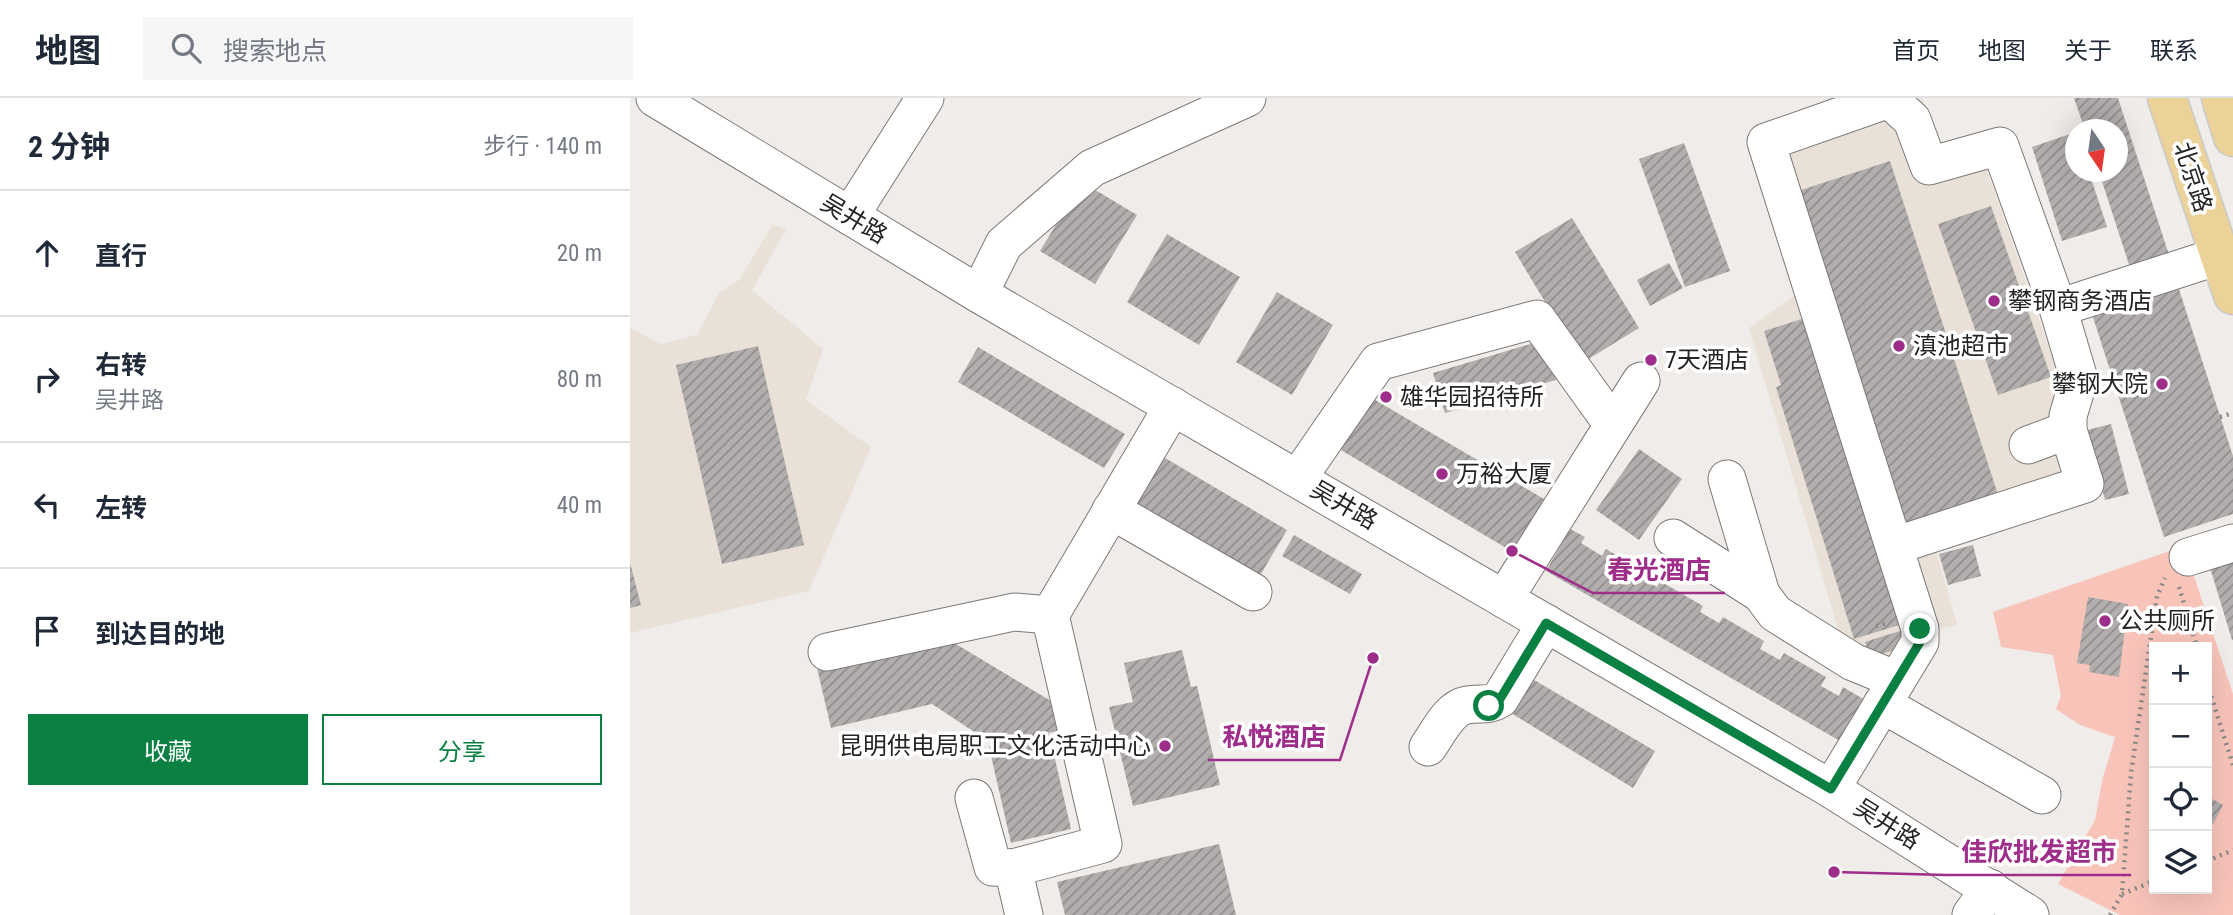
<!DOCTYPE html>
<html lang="zh">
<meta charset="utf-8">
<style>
body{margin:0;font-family:"Roboto Condensed","Noto Sans SC",sans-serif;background:#f6f6f7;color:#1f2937}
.controls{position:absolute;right:21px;bottom:21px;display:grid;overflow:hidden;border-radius:0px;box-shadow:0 7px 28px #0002}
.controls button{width:63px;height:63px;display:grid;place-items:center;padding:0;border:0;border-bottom:2px solid #e0e1e3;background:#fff;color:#1f2937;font:35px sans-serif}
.compass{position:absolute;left:1435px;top:21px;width:63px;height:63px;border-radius:50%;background:#fff;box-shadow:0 7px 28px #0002;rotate:167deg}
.stop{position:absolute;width:21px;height:21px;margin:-16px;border:5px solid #0b8043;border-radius:50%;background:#fff}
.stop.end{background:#0b8043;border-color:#fff;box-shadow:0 2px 7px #0008}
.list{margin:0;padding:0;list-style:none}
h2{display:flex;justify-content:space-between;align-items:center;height:91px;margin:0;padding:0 28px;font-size:30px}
h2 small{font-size:23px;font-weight:400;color:#747a83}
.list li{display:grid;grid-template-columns:46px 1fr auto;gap:21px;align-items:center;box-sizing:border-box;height:126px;padding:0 28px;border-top:2px solid #e0e1e3}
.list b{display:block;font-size:26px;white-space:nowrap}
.list p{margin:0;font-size:23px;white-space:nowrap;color:#747a83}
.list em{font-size:23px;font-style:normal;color:#747a83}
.actions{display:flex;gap:14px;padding:21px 28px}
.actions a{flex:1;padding:16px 0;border:2px solid #0b8043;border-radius:0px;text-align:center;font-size:24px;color:#0b8043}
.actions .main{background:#0b8043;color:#fff}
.icon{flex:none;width:38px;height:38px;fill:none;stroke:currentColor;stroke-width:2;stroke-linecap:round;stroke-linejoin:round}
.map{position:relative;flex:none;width:1603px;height:817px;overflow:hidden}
header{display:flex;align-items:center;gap:42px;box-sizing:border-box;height:98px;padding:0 35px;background:#fff;border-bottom:2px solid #e0e1e3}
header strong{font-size:33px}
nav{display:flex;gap:38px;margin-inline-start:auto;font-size:24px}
.search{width:490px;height:63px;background:#f6f6f7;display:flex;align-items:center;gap:18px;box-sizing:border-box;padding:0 24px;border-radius:0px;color:#747a83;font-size:26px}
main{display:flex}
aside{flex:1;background:#fff}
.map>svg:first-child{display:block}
.built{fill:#e9e1d8}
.green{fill:#f8c4ba;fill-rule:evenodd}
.building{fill:url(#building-hatch)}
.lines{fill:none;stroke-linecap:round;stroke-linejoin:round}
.minor-casing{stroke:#7c7977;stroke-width:39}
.major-casing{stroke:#cacaca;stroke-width:41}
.path{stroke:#8a8886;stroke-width:4.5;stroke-dasharray:2 5;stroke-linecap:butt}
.minor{stroke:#fff;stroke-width:37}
.major{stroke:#ebd299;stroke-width:38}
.route{stroke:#0b8043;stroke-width:9}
.poi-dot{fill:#9f2e8b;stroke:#fff;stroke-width:2.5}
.labels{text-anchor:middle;stroke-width:7;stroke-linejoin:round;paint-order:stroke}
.street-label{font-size:24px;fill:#242423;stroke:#fff}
.poi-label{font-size:24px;fill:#242423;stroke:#fff;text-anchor:start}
.leader{fill:none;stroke:#9f2e8b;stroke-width:2.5}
.callout-dot{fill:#9f2e8b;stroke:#fff;stroke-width:2.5}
.callout-label{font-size:26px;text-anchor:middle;font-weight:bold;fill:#9f2e8b;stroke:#fff;stroke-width:7;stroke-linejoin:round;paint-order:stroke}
</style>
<header>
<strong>地图</strong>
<div class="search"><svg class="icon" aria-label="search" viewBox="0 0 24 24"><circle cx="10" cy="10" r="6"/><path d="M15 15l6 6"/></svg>搜索地点</div>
<nav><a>首页</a><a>地图</a><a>关于</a><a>联系</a></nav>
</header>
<main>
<aside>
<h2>2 分钟<small>步行 · 140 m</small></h2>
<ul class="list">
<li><svg class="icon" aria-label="ahead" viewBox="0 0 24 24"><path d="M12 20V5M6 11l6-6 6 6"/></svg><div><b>直行</b></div><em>20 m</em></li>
<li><svg class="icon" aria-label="right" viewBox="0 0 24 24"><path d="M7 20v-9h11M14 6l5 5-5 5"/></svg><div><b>右转</b><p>吴井路</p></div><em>80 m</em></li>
<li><svg class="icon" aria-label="left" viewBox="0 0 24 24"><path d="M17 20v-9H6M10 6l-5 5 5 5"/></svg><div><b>左转</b></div><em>40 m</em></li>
<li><svg class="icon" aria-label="arrive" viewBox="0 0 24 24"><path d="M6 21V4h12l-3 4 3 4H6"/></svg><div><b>到达目的地</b></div></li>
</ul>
<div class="actions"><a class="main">收藏</a><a>分享</a></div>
</aside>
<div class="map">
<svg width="1603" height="817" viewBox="0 0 1603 817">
<defs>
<pattern id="building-hatch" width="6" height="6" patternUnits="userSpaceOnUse" patternTransform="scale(1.75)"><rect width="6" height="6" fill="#b2aead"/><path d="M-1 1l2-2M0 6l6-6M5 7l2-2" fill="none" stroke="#918d8c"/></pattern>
</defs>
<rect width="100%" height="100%" fill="#efece9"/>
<g class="built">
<path d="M1199,0H1292L1313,51L1346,41L1470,396L1306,451L1327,527L1308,531L1275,577L1213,548L1119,230L1170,193L1126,32Z"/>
<path d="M143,126L156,132L122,192L193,251L176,302L241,349L179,493L0,535V230L31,246L67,237L89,195L109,182Z"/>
</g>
<path class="green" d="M1554,448L1603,596V817H1490L1428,786L1465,722L1472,683L1485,639L1450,627L1426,611L1431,598L1423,557L1371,549L1363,514ZM1524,549H1577V791H1524Z"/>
<g class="building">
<path d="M1444,0H1488L1542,166L1503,179L1469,74H1488V32H1455Z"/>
<path d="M1446,34V74H1459L1477,129L1432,143L1402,49Z"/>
<path d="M1054,45L1100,173L1055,189L1009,61Z"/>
<path d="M1260,63L1370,403L1279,433L1168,93Z"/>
<path d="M452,84L507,117L465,186L410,153Z"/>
<path d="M1361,108L1421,279L1368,297L1308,126Z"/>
<path d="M942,120L1009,230L952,265L885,154Z"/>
<path d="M537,136L610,179L569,247L497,204Z"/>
<path d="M1039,165L1053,190L1020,208L1007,182Z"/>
<path d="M1546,182L1603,358V416L1534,439L1460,210Z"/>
<path d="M647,194L703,227L662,297L606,264Z"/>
<path d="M1181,218L1276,525L1224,541L1146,289L1151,287L1134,233Z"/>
<path d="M914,242L926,282L815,315L803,275Z"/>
<path d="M128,248L174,447L92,466L46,267Z"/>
<path d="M348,249L495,336L474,370L328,284Z"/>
<path d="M735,296L919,404L888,457L704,348Z"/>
<path d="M1481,326L1499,396L1475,402L1457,332Z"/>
<path d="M1009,351L1052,381L1009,442L966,412Z"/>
<path d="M530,357L657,432L628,481L616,469L518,411L516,414L501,405Z"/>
<path d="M940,431L955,439L951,445L972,458L976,451L1015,474L1011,480L1027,489L1030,483L1073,508L1070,514L1089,525L1093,519L1134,543L1130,551L1150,562L1154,555L1196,579L1191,588L1209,598L1213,589L1247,609L1222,650L916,473Z"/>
<path d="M664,437L732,476L720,496L652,458Z"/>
<path d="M1343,447L1351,478L1318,487L1309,456Z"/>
<path d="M1603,455V542H1602L1578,463Z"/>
<path d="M0,465L11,507L0,510Z"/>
<path d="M1458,499L1498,506L1489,579L1459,574L1460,567L1447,565Z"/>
<path d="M1279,530L1284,547L1240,559L1235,544Z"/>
<path d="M316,540L421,603L428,633L419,635L441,731L381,745L359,649L364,647L302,606L201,630L187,570Z"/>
<path d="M552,552L561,589L567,588L590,687L503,708L479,609L503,604L494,565Z"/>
<path d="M894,576L1025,653L1003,690L873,610Z"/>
<path d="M1577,698L1593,707L1583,726L1577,722Z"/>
<path d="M589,746L606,817H435L427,784Z"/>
</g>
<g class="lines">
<g class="minor-casing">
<g id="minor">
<path d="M25,0L349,196L1201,691L1400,817"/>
<path d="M220,118L295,0"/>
<path d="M349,196L374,146L462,70L617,0"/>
<path d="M1428,210L1589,158"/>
<path d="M1398,347L1438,332"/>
<path d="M668,380L748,264L907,221L983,327"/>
<path d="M1097,381L1131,496"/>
<path d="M481,412L623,494"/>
<path d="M1043,440L1131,496L1145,515L1223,564L1267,582"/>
<path d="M1558,459L1603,445"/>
<path d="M874,501L1011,283"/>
<path d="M197,554L384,514L420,517"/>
<path d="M1252,606L1412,697"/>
<path d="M798,649C808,635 819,610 837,607C850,604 857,609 870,601L916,525"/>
<path d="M1201,691L1290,544V531L1136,44L1259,1L1282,22L1299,68L1370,48L1428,210L1449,281L1438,318V332L1455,386L1264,448"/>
<path d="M344,700L363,769L383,770L394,817"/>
<path d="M383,770L473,746L420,517L543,308"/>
<path d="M1341,817L1360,790"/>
</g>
</g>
<g class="major-casing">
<g id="major">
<path d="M1537,0L1603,197"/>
<path d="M1591,0L1603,39"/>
</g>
</g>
<g class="path">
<path d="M1590,319L1603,315"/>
<path d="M1549,489L1567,549"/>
<path d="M1246,528L1257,525"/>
<path d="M1577,585L1603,667"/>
<path d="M1577,763L1603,752"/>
<path d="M1492,796L1524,783"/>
<path d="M1480,817L1492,796L1501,675L1527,498L1535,480"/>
</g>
<use href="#minor" class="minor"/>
<use href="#major" class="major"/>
</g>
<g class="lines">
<path class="route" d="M859,608L870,601L916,525L1201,691L1290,544V531"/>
</g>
<g class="poi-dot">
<circle cx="1364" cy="203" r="7"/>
<circle cx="1269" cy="248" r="7"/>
<circle cx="1021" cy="262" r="7"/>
<circle cx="1532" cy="286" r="7"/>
<circle cx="756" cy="299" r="7"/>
<circle cx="812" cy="376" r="7"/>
<circle cx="1475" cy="523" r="7"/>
<circle cx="535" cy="648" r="7"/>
</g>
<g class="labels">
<g class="street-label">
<text transform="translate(1563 79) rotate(72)" y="8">北京路</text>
<text transform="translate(224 121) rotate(31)" y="8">吴井路</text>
<text transform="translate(714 407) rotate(30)" y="8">吴井路</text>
<text transform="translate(1257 726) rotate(32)" y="8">吴井路</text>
</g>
<g class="poi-label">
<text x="1378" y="211">攀钢商务酒店</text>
<text x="1283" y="256">滇池超市</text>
<text x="1035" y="270">7天酒店</text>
<text x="1518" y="294" text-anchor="end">攀钢大院</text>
<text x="770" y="307">雄华园招待所</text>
<text x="826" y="384">万裕大厦</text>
<text x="1489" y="531">公共厕所</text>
<text x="521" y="656" text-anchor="end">昆明供电局职工文化活动中心</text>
</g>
</g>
<path class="leader" d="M882 453L963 495H1095M743 560L710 662H578M1204 774L1317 777H1501"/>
<g class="callout-dot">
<circle cx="882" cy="453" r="7"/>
<circle cx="743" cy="560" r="7"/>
<circle cx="1204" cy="774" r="7"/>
</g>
<g class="callout-label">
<text x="1029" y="481">春光酒店</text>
<text x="644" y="648">私悦酒店</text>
<text x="1409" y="763">佳欣批发超市</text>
</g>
</svg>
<div class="controls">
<button>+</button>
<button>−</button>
<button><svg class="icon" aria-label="locate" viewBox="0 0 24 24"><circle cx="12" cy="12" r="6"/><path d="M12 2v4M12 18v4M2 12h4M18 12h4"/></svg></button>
<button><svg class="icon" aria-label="layers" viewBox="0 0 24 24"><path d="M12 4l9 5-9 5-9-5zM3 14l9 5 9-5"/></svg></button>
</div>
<svg class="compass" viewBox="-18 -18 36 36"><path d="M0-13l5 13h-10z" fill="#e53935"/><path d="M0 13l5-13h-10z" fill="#747a83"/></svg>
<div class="stop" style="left:859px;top:608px"></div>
<div class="stop end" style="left:1290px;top:531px"></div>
</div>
</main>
